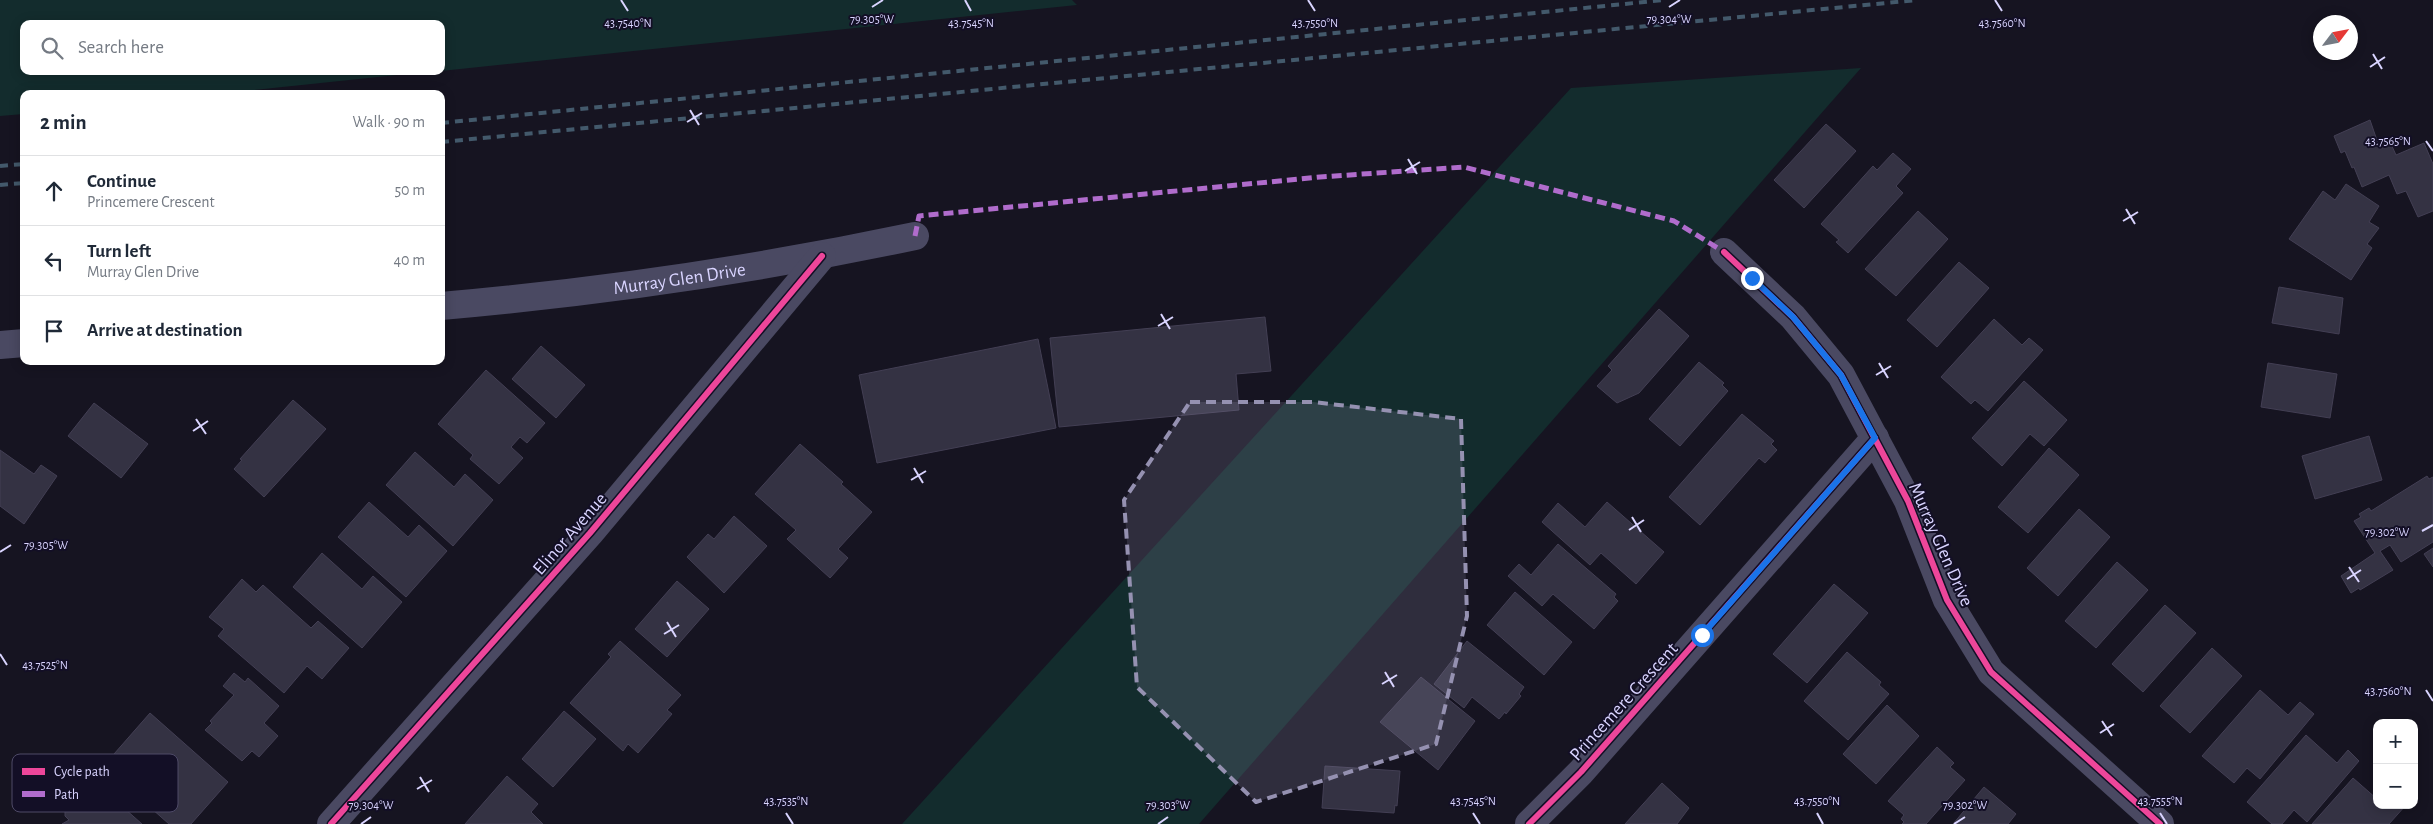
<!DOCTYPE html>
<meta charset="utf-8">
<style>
body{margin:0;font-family:"Alegreya Sans",sans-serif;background:#f2f2f3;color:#1f2937}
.controls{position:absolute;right:15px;bottom:15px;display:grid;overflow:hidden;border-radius:10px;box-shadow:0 2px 12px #0003}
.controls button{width:45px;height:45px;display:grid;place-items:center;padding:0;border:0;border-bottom:1px solid #e0e1e3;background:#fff;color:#1f2937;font:25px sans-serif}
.compass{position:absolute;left:2313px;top:15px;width:45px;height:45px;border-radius:50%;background:#fff;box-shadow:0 2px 12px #0003;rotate:58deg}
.stop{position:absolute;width:15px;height:15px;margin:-11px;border:4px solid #1a73e8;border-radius:50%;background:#fff}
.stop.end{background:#1a73e8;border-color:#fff;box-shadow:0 1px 5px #0008}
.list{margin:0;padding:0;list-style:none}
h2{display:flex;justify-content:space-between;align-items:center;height:65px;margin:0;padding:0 20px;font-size:21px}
h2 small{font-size:16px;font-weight:400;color:#747a83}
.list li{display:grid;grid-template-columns:32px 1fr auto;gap:15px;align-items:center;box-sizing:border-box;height:70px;padding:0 20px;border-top:1px solid #e0e1e3}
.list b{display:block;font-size:19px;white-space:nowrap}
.list p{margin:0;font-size:16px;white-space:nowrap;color:#747a83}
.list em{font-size:16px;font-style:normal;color:#747a83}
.icon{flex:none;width:28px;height:28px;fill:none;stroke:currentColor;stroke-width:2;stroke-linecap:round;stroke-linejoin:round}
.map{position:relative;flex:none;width:2433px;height:824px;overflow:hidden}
.search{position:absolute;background:#fff;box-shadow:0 2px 12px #0003;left:20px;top:20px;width:425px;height:55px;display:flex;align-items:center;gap:12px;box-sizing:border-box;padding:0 18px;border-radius:10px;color:#747a83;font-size:19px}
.panel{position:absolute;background:#fff;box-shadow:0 2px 12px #0003;left:20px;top:90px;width:425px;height:275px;border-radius:10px}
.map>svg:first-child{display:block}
.green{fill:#132c2d}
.building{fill:#343243;stroke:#433f54}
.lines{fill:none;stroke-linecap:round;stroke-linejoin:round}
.minor{stroke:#4a4962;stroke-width:28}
.rail{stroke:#43596b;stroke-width:4;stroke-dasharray:8 6;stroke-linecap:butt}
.quiet{stroke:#b06ccc;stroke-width:5;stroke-dasharray:10 5;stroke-linecap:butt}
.cycleway-casing{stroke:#130f26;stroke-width:9}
.cycleway{stroke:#ed469a;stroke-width:6}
.route{stroke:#1a73e8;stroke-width:6}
.marked{fill:#9591b1;fill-opacity:0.2;stroke:#9591b1;stroke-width:4;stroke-dasharray:10 6;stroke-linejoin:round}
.ticks{fill:none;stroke:#d9d4ff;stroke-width:2}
.labels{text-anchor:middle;stroke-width:4;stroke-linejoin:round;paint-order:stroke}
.street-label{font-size:19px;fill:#d9d4ff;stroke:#130f26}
.key{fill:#130f26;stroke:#4e4a67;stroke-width:1}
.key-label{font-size:14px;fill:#d9d4ff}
.ticks-label{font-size:12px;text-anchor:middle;fill:#d9d4ff;stroke:#130f26;stroke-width:4;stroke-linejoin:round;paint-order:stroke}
</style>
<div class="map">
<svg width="2433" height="824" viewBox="0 0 2433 824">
<rect width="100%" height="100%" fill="#161421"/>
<g class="green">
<path d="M0,0H1072L1077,5L441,71V24H24V71H435L217,94H24V114L0,116Z"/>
<path d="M1861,68L1199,824H902L1571,88Z"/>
</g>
<g class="building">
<path d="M2370,120L2380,149L2391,144L2396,155L2424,143L2433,164V211L2418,217L2406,191L2397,194L2389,175L2362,187L2354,167L2352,168L2345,151L2341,153L2334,136Z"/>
<path d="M1826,124L1856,151L1804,208L1774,180Z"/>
<path d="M1893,153L1911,169L1896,186L1903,193L1848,253L1836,242L1839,240L1821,224L1873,166L1877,170Z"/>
<path d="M2346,184L2379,206L2369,222L2379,228L2367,244L2372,248L2351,280L2289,239L2323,191L2335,200Z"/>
<path d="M1918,211L1948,239L1896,296L1865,269Z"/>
<path d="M1959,262L1989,288L1937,347L1907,320Z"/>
<path d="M2279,287L2343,298L2339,334L2272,323Z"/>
<path d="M1659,309L1689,336L1639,393L1617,403L1597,386L1612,370L1608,366Z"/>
<path d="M1265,317L1271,371L1236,374L1239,410L1059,427L1050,338Z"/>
<path d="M1994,319L2022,345L2029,338L2043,350L1988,411L1975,400L1971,404L1941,377Z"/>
<path d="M1038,339L1056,428L877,463L859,375Z"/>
<path d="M541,346L585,385L556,418L512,379Z"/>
<path d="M1699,362L1724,383L1722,385L1728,391L1680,446L1649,419Z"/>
<path d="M2268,363L2337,374L2330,418L2261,407Z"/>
<path d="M486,370L545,423L527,443L520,437L511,447L523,458L499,484L470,459L473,455L438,424Z"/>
<path d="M2024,381L2067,420L2044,446L2030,434L2002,466L1972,438Z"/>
<path d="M293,400L326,429L264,497L234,469L242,460L240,459Z"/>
<path d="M94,403L148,444L121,478L68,436Z"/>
<path d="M1742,414L1774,441L1771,444L1777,450L1765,463L1759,458L1700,525L1669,497Z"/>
<path d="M2369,436L2382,480L2315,499L2302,456Z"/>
<path d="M800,444L843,482L841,484L872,512L838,549L848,558L830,578L787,539L796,530L755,494Z"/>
<path d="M2049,448L2079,475L2028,533L1998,507Z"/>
<path d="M0,450L34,474L41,465L57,476L24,524L0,506Z"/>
<path d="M415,452L454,487L465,474L493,500L453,546L386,485Z"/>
<path d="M2427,476L2429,479L2433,477V542L2401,562L2390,545L2380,551L2393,570L2360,590L2359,588L2351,593L2341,576L2375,553L2354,521L2361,517L2359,514L2369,508L2371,511Z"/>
<path d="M369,502L408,537L419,525L447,551L406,597L338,537Z"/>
<path d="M1607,502L1664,552L1636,584L1601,553L1590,565L1542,522L1558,503L1585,527Z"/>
<path d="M2079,509L2110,537L2058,596L2027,568Z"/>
<path d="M734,516L767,546L724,593L687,557L708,534L714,539Z"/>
<path d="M1558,544L1616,594L1614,597L1618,601L1594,629L1553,594L1542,606L1508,576L1519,564L1531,575Z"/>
<path d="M2433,548V567L2424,554Z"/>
<path d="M322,553L362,589L373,576L402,602L362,648L293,587Z"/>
<path d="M2117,562L2148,590L2096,648L2065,621Z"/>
<path d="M242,579L256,592L263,585L311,628L318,621L349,648L322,679L307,666L284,693L218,636L224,629L209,617Z"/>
<path d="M677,581L709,609L667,657L635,629Z"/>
<path d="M1834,584L1868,613L1807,683L1773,654Z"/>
<path d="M1515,592L1572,642L1544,675L1487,625Z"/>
<path d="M2165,605L2196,633L2143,692L2112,664Z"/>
<path d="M620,641L681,695L667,710L672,714L638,753L628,744L623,751L570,703L611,657L608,654Z"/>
<path d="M1467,641L1524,687L1519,694L1521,696L1506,714L1505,712L1499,719L1472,697L1464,708L1434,684Z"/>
<path d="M2212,648L2242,676L2190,733L2160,706Z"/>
<path d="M1847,652L1881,682L1879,685L1889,694L1848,740L1804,701Z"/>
<path d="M234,673L245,682L248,678L279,706L264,723L278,736L259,757L252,751L242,761L205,730L212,723L210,721L234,695L223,686Z"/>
<path d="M1421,677L1475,721L1438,770L1380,722Z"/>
<path d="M2260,690L2288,715L2300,702L2314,714L2260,779L2247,768L2234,783L2202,756Z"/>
<path d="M1887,705L1919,736L1876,784L1843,754Z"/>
<path d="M564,711L596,739L553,787L522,759Z"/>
<path d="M150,713L228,782L191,824H169L134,793L145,780L114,754Z"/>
<path d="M2306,735L2337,763L2348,750L2359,761L2307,822L2294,810L2282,824H2272L2247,802Z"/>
<path d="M1937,747L1954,763L1950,767L1965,780L1926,824H1902L1904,822L1901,819L1904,815L1888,801Z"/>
<path d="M1325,766L1400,771L1397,806L1395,805L1394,813L1322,808Z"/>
<path d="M507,776L538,804L531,812L543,824H465Z"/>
<path d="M2353,778L2377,799V805H2406L2389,824H2312Z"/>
<path d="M1662,783L1689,808L1677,824H1625Z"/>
<path d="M99,786L142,824H62L69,820L65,816V807L82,787L89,788L94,792Z"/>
<path d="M1984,787L2016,814L2008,824H1953Z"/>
</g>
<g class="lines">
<g class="minor">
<path d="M1724,252L1793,317L1841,375L1908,501L1947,600L1991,672L2160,824"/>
<path id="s1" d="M441,306C600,292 759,269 915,236"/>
<path d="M0,345L24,343"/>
<path d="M331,824L590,533L822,256"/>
<path d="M1529,824L1581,772L1875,438"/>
</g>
<g class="rail">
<path d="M441,123L1664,0"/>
<path d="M441,142L1917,0"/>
<path d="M0,166L24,164"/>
<path d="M0,185L24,183"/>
</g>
<path class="quiet" d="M915,236L919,216L1320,177L1464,167L1674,221L1724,252"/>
<g class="cycleway-casing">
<g id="cycleway">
<path d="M1724,252L1793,317L1841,375L1908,501L1947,600L1991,672L2160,824"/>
<path d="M331,824L590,533L822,256"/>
<path d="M1529,824L1581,772L1875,438"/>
</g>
</g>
<use href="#cycleway" class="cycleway"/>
</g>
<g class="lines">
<path class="route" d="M1702,635L1875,438L1841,375L1793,317L1752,278"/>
</g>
<path class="marked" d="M1190,402H1313L1461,419L1467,616L1436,744L1256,802L1137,687L1124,500Z"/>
<path class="ticks" d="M621,0L628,11M965,0L971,11M1308,0L1315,11M1995,0L2002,11M872,7L883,0M1669,7L1680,0M2373,54L2382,69M2370,67L2385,57M690,110L699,125M687,122L702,113M2426,141L2433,151M1408,159L1417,174M1405,171L1420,162M2126,209L2135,224M2123,221L2138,212M1161,314L1170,329M1158,326L1173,317M1879,363L1888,378M1876,375L1891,366M196,419L206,434M193,431L208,421M914,468L923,483M911,480L926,471M1632,517L1641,532M1629,530L1644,520M2422,531L2433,525M0,552L11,545M2349,567L2359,582M2347,579L2361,570M667,622L676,637M664,634L679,625M0,654L7,665M1385,672L1394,687M1382,684L1397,675M2426,690L2433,701M2102,721L2112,736M2100,733L2114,724M420,777L429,792M417,789L432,780M786,813L793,824M1473,813L1480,824M1817,813L1823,824M2160,813L2167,824M361,824L371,817M1158,824L1168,817M1954,824L1965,817"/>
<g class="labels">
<g class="street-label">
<text dy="7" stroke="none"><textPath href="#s1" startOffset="240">Murray Glen Drive</textPath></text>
<text transform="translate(569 533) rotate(-49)" y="7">Elinor Avenue</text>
<text transform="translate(1942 544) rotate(66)" y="7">Murray Glen Drive</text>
<text transform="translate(1623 701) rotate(-48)" y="7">Princemere Crescent</text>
</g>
</g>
<rect x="12" y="754" width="166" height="58" rx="8" class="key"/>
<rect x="22" y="768" width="23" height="7" fill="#ed469a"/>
<rect x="22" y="791" width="23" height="6" fill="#b06ccc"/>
<g class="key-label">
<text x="54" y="776">Cycle path</text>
<text x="54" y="799">Path</text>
</g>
<g class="ticks-label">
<text x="872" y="23">79.305°W</text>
<text x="1669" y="23">79.304°W</text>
<text x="2002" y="27">43.7560°N</text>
<text x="628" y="27">43.7540°N</text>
<text x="971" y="27">43.7545°N</text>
<text x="1315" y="27">43.7550°N</text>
<text x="2388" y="145">43.7565°N</text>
<text x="2387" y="536">79.302°W</text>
<text x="46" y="549">79.305°W</text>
<text x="45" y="669">43.7525°N</text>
<text x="2388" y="695">43.7560°N</text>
<text x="786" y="805">43.7535°N</text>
<text x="1473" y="805">43.7545°N</text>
<text x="1817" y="805">43.7550°N</text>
<text x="2160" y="805">43.7555°N</text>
<text x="371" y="809">79.304°W</text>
<text x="1168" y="809">79.303°W</text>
<text x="1965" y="809">79.302°W</text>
</g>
</svg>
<div class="controls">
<button>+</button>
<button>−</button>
</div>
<svg class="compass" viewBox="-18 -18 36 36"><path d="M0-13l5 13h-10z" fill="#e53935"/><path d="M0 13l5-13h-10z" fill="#747a83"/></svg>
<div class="stop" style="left:1702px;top:635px"></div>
<div class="stop end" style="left:1752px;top:278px"></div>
<div class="search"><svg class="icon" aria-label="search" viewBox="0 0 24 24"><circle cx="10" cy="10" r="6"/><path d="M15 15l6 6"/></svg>Search here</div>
<section class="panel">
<h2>2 min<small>Walk · 90 m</small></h2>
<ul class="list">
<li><svg class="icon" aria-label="ahead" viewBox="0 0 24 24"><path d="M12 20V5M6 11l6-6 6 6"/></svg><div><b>Continue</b><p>Princemere Crescent</p></div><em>50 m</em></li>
<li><svg class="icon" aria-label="left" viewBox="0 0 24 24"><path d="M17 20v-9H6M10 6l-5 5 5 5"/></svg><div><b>Turn left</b><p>Murray Glen Drive</p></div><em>40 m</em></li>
<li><svg class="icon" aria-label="arrive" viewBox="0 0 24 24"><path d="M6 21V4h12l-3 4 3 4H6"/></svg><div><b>Arrive at destination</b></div></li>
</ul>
</section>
</div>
